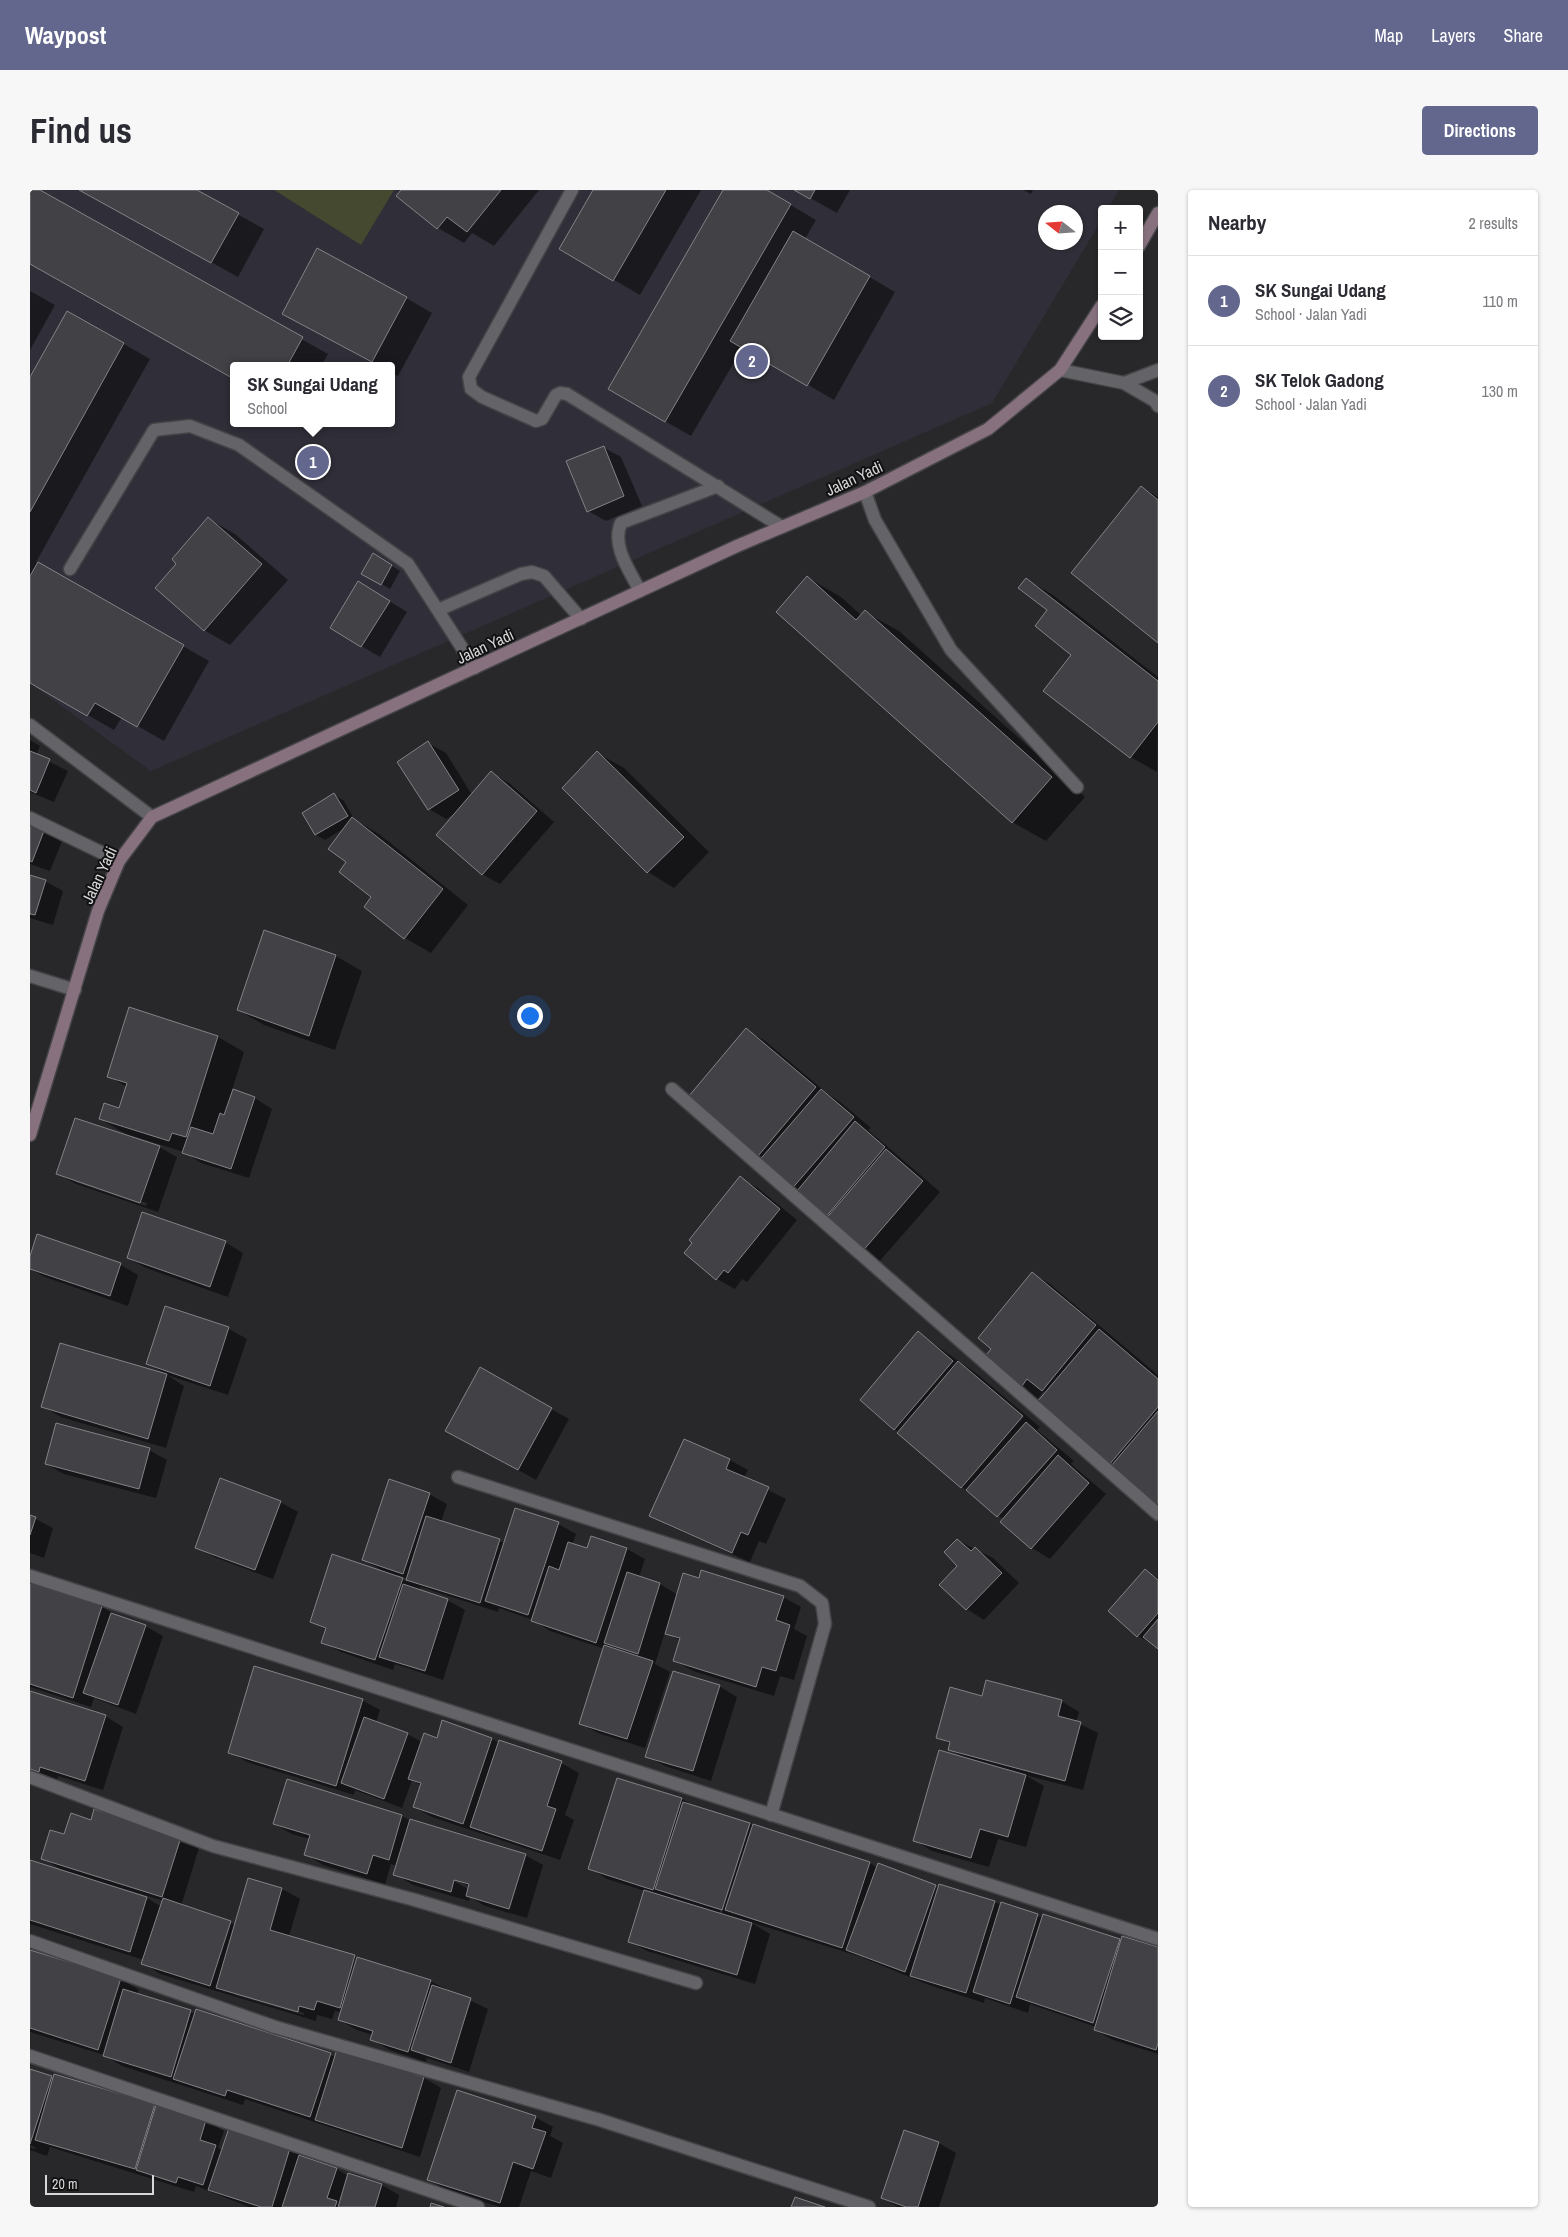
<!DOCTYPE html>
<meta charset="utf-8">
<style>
body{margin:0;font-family:"Archivo Narrow",sans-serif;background:#f7f7f7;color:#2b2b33}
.controls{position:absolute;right:15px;top:15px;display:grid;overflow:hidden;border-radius:5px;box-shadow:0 1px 4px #0004}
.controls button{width:45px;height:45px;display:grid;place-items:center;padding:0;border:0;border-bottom:1px solid #e1e1e2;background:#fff;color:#2b2b33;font:25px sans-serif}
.compass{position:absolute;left:1008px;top:15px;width:45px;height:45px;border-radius:50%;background:#fff;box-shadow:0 1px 4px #0004;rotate:287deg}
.scale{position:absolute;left:15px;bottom:12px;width:109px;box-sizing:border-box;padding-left:5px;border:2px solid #d7d7d9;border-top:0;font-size:14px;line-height:18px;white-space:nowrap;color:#d7d7d9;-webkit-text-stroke:4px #111112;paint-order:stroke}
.you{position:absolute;left:499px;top:825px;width:18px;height:18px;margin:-12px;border:4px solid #fff;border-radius:50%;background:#1a73e8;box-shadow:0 0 0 8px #1a73e833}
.badge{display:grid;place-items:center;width:32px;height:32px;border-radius:50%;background:#63678d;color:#fff;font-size:16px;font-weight:700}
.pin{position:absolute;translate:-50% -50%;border:2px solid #fff;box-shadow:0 1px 5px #0006}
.popup{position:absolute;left:200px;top:172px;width:165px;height:65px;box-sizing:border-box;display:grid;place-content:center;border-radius:5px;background:#fff;filter:drop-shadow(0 1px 4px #0005);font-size:16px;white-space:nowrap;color:#7c7c81}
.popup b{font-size:19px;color:#2b2b33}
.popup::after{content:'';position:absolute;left:50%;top:100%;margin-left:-10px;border:10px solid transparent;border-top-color:#fff}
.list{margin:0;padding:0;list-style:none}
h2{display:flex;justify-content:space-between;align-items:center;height:65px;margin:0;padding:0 20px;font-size:21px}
h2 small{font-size:16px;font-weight:400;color:#7c7c81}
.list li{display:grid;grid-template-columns:32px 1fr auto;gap:15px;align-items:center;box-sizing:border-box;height:90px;padding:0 20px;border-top:1px solid #e1e1e2}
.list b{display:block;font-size:19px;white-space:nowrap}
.list p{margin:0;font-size:16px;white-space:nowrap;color:#7c7c81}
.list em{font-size:16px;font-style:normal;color:#7c7c81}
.icon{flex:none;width:28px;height:28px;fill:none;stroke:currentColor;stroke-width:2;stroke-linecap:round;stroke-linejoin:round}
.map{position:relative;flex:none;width:1128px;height:2017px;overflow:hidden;border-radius:5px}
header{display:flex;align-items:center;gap:30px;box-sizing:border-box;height:70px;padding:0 25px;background:#63678d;color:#fff}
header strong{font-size:24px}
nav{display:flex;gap:28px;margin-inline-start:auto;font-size:18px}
.intro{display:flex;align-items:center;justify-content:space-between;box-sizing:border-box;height:120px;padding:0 30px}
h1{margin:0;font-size:35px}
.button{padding:12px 22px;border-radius:5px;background:#63678d;color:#fff;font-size:18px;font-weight:700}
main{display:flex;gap:30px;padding:0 30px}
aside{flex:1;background:#fff;border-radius:5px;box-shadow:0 1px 4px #0004}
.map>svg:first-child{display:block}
.built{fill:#302f39;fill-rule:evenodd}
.green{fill:#454930}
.shadow{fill:#0007;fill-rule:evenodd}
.building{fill:#424246;stroke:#838387}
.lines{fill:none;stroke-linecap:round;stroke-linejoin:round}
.lane-casing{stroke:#444447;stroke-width:15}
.street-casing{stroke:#444447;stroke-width:15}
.secondary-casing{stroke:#444447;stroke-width:15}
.lane{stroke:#646468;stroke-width:12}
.street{stroke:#646468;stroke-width:12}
.secondary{stroke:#88717f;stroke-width:12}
.labels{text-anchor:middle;stroke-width:4;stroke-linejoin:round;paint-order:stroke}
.street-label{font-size:16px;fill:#d7d7d9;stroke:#111112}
</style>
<header>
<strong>Waypost</strong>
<nav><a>Map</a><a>Layers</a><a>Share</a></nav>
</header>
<div class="intro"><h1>Find us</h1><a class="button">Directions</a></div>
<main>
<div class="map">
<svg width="1128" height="2017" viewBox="0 0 1128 2017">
<rect width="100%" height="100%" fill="#28282b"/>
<path class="built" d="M0,0H244L331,55L364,0H1089L1078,19H1072V29L962,213L121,581L0,493ZM1016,22H1046V52H1016ZM204,176H362V233H204Z"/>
<path class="green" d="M244,0H364L331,55Z"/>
<g class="shadow">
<path d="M0,0H7L298,164L291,176H204V188L0,73Z"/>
<path d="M51,0H164L234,39L208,87Z"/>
<path d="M372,0H509L464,56L442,43L434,53L408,38L368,6Z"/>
<path d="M565,0H671L610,105L531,59Z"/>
<path d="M694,0H735L786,30L775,49L865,102L804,210L713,157L661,246L579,199Z"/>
<path d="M766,0H820L807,23Z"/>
<path d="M993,0H1003L1001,4Z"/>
<path d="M0,101L25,115L0,160Z"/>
<path d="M376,108L402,123L368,186L362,183V176H349L280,139Z"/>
<path d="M38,122L120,169L6,372L179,471L134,551L92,527L84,540L0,492V190Z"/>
<path d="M573,257L591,267L612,316L576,331L558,321Z"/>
<path d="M1111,297L1128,307V452L1042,383Z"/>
<path d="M179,329L205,344L258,390L200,455L174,440Z"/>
<path d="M344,365L370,381L360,399L333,383Z"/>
<path d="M778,388L811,407L832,426L835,422L869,441L1055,607L1016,651L982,632Z"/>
<path d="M997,390L1023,405L1128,487L1127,582L1101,567L1019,420Z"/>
<path d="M346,403L377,422L350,467L301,438Z"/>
<path d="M0,550L10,556L6,565L38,581L24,612L0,602Z"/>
<path d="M398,553L416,563L442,605L461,583L479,593L524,632L470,694L452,684L424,624L416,629L399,619Z"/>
<path d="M567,563L594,578L679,662L644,698L618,682L533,598Z"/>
<path d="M304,605L313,610L325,630L349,644L438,715L401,763L375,748L318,672L316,637L295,650L286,645L274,623Z"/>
<path d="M0,627L35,644L20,681L0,674Z"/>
<path d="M0,686L15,691L33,701L23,735L0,728Z"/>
<path d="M235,742L306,766L332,781L305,860L234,835L208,820Z"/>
<path d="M100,819L188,847L214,862L202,900L225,908L242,919L219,988L171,973L154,962L96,944L70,929L90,920L97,897L78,886Z"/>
<path d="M716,840L734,850L798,904L809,911L841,938L838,940L910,1002L849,1072L724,971Z"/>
<path d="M129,957L147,967L128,1022L46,994L28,984ZM45,989L117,1013L116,1016L45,992Z"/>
<path d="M710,988L728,998L767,1030L717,1092L712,1089L705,1099L687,1089Z"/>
<path d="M8,1046L91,1075L108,1085L98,1116L15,1087L0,1079V1070Z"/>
<path d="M195,1052L213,1063L198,1107L116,1078L98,1068Z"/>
<path d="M1002,1084L1020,1094L1128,1185V1316L1080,1274L1017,1203L1014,1201L1007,1209L990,1199L963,1158Z"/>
<path d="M136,1117L199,1139L217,1149L198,1205L137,1185L154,1196L136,1258L31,1227L13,1217L136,1184L118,1174Z"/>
<path d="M888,1143L946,1183L1010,1237L1007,1240L1044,1271L1041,1274L1076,1304L1020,1369L1002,1358L972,1332L974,1330L932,1297L831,1210Z"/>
<path d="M450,1179L539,1229L506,1290L435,1250Z"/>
<path d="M655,1250L700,1270L718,1280L714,1288L756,1309L736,1354L729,1351L720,1372L639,1336L621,1326Z"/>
<path d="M119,1260L137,1270L126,1308L34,1284L16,1274Z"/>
<path d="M399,1304L417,1314L411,1332L475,1353L528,1334L546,1344L542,1355L557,1360L562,1347L597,1359L615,1369L609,1387L630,1394L648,1405L753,1407L771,1417L764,1439L777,1446L764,1490L750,1486L744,1506L663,1481L645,1471L651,1451L635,1442L625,1474L640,1482L615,1558L568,1543L550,1533L575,1459L520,1441L503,1430L469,1418L468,1422L391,1397L389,1401L417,1410L435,1420L413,1490L365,1474L363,1480L311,1462L293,1452L297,1440L281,1431L356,1383L333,1369ZM368,1385L378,1389L377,1392L367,1386Z"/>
<path d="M250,1312L268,1322L243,1389L184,1367L166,1357Z"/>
<path d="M0,1326L23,1338L14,1368L0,1363Z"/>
<path d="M927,1350L963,1368L989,1393L954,1430L937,1419L929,1376Z"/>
<path d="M1115,1381L1128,1388V1458L1108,1446L1080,1421Z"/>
<path d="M0,1394L72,1417L89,1427L115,1436L133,1446L106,1524L64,1508L61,1517L0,1497Z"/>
<path d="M689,1496L707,1507L681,1591L635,1576L617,1566Z"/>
<path d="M0,1502L75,1526L93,1537L73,1600L28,1586L27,1591L0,1580Z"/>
<path d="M953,1508L1031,1511L1049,1522L1046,1532L1068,1543L1053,1600L995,1585L1014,1596L996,1657L968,1649L959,1677L902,1661L884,1650L933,1567L920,1559L921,1555L908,1547Z"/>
<path d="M332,1510L350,1520L346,1533L377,1544L392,1552L407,1549H462L469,1553L531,1573L549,1583L535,1625L544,1630L530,1670L402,1627L384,1617L392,1596L382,1590L372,1618L325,1600L324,1605L217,1572L199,1562Z"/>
<path d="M588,1589L652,1609L664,1616L840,1673L848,1678L849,1675L909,1698L910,1695L1013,1728L1014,1725L1092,1752L1093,1748L1128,1758V1864L1083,1850L1065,1840L1066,1837L1000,1814L998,1823L955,1808L954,1813L899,1795L831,1767L720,1732L740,1744L725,1794L617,1761L599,1751L615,1701L577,1689L560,1678ZM718,1636H720L691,1726L689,1725Z"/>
<path d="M257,1591L372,1626L381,1631L495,1665L513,1675L497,1728L455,1716L440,1707L439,1711L383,1695L365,1684L367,1676L361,1674L355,1694L293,1675L275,1664L280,1649L262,1644L244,1634ZM420,1686L440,1697V1700L418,1688Z"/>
<path d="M62,1631L151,1648L169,1658L151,1716L206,1735L219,1689L252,1699L270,1709L259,1746L400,1791L458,1819L439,1882L397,1868L396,1872L360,1860L342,1850L343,1845L327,1840L309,1830L311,1822L305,1821L302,1829L287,1825L286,1831L130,1784L113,1773L114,1770L0,1734V1669L10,1674L34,1681L12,1668L35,1646ZM91,1698L134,1711L132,1717L117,1708L90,1700ZM205,1802L274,1823V1825L205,1805Z"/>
<path d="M0,1763L91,1789L109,1800L107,1805L166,1824L167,1820L306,1867L308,1861L394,1888L411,1898L390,1967L215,1909L213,1915L92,1876L74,1865L0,1842Z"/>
<path d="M0,1880L176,1931L194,1941L188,1958L193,1960L260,1959L278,1969L307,1979L318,1986L352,1995L369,2005L366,2017H219L166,1996L164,2002L20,1957L17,1966L0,1960V1958L5,1959V1957L0,1955Z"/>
<path d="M505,1927L523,1937L520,1946L533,1953L521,1988L501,1981L489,2017H470L416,2000L399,1989Z"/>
<path d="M875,1942L909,1953L926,1963L909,2017H868L853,2008Z"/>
</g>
<g class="building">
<path d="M0,0H10L273,147L257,176H204V189L0,74Z"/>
<path d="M49,0H167L209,23L181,73Z"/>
<path d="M371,0H471L437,42L417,27L407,39L366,6Z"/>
<path d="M563,0H636L583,91L529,59Z"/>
<path d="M693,0H737L761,14L635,232L578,199Z"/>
<path d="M764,0H785L780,9Z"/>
<path d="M763,41L840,86L777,196L700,151Z"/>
<path d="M287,58L377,107L342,172L252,124Z"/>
<path d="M37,121L94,153L0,322V187Z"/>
<path d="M574,256L594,306L557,322L536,271Z"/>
<path d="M1111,296L1128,310V453L1041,383Z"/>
<path d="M178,327L232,374L174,441L125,398L146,374L142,369Z"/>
<path d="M343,363L362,375L351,395L331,384Z"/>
<path d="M8,372L154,455L107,537L65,513L57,526L0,493V386Z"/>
<path d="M777,386L826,430L835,420L1022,587L982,633L746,422Z"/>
<path d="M996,388L1128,491V532L1100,568L1013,501L1041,465L1005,436L1017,420L988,398Z"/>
<path d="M328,391L360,411L331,457L300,438Z"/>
<path d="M398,551L429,600L398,620L367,572Z"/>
<path d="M0,561L20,569L6,603L0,600Z"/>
<path d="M567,561L654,647L617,683L532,598Z"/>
<path d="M461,581L507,621L452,685L406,645Z"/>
<path d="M304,603L318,626L285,645L272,623Z"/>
<path d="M0,626L17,633L2,672L0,671Z"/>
<path d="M322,627L413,699L374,749L334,717L341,707L309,682L316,672L298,659Z"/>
<path d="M0,685L16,690L5,725L0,724Z"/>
<path d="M234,740L306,765L279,846L207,820Z"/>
<path d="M99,817L188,846L156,947L142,943L139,951L69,929L74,913L89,918L97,893L77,887Z"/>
<path d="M716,838L786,897L723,972L653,913Z"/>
<path d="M203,899L225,907L201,979L152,963L161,937L183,944L190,923L194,925Z"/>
<path d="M791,899L824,927L760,1001L727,973Z"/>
<path d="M45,928L130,956L110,1013L26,984Z"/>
<path d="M825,931L855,957L794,1029L767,1001Z"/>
<path d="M856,959L893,991L831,1063L794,1031Z"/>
<path d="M710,986L750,1019L698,1083L694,1080L686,1090L654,1063L662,1053L659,1050Z"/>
<path d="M112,1022L196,1051L180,1097L97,1068Z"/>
<path d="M7,1044L91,1073L80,1106L0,1079V1066Z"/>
<path d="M1002,1082L1066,1135L1012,1201L997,1189L989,1200L952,1170L961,1159L948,1148Z"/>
<path d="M135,1116L199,1137L180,1196L116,1174Z"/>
<path d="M1069,1139L1128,1189V1217L1079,1275L1007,1212Z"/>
<path d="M888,1141L923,1171L864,1240L830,1210Z"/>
<path d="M30,1153L137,1184L118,1249L11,1217Z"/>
<path d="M928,1171L993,1226L931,1298L867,1243Z"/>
<path d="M450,1177L522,1218L488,1280L415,1241Z"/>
<path d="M1128,1221V1317L1081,1276Z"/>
<path d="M996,1232L1027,1260L967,1327L936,1300Z"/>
<path d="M26,1233L120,1258L109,1299L15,1274Z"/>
<path d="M654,1249L700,1269L696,1279L739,1297L718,1345L711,1342L702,1363L619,1326Z"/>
<path d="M1028,1265L1059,1293L1001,1359L970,1332Z"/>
<path d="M190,1288L251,1311L225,1380L165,1358Z"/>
<path d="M359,1289L400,1303L373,1384L332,1370Z"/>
<path d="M485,1318L529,1332L498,1425L455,1411Z"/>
<path d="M0,1325L6,1327L0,1345Z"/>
<path d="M396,1326L470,1349L450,1413L376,1390Z"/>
<path d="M561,1346L597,1358L566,1453L501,1431L519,1376L529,1380L538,1352L557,1358Z"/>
<path d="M927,1349L941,1361L945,1357L972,1383L936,1420L909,1395L927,1376L914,1362Z"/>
<path d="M302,1364L373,1388L345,1470L291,1453L296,1438L280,1432Z"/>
<path d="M1115,1379L1128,1390V1423L1107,1447L1078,1421Z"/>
<path d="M671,1380L754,1406L746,1430L760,1435L746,1481L732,1477L726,1497L643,1471L650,1448L635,1444L653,1383L669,1388Z"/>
<path d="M597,1382L630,1393L608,1464L574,1453Z"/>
<path d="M0,1393L72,1416L43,1508L0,1494Z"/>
<path d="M373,1394L418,1409L395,1481L349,1467Z"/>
<path d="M81,1423L116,1435L88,1515L53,1503Z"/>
<path d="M1128,1429V1459L1113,1447Z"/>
<path d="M574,1455L623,1471L597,1549L549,1534Z"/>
<path d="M224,1476L333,1509L306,1596L198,1563Z"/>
<path d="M643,1481L690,1495L663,1581L615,1567Z"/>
<path d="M956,1490L1032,1510L1028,1526L1051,1532L1035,1591L918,1560L920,1552L906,1548L920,1497L952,1506Z"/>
<path d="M0,1501L76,1525L55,1591L10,1577L9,1582L0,1579Z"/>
<path d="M334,1527L378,1543L354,1609L311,1593Z"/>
<path d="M412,1530L462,1548L433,1634L383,1617L391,1593L378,1589L394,1543L407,1548Z"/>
<path d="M469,1550L532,1571L517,1616L526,1619L512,1661L440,1637Z"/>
<path d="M909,1560L996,1585L978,1647L950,1639L941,1668L883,1651Z"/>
<path d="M587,1588L652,1608L623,1700L558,1679Z"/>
<path d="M257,1589L372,1625L359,1670L343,1665L337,1684L274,1665L280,1645L243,1634Z"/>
<path d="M653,1612L720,1633L692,1720L625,1699Z"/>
<path d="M64,1619L151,1647L132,1707L11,1669L20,1640L34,1644L41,1623L61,1630Z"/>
<path d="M380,1629L496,1664L479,1719L436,1706L439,1694L424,1690L421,1702L363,1685Z"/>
<path d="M723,1634L840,1672L812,1758L695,1720Z"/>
<path d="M0,1670L117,1707L100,1762L0,1730Z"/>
<path d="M848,1673L906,1695L875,1782L816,1760Z"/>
<path d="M218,1688L252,1698L240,1740L325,1765L310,1818L287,1811L284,1820L269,1816L268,1822L186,1798Z"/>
<path d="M909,1694L965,1711L936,1803L880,1786Z"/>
<path d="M614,1700L722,1733L707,1785L598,1752Z"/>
<path d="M133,1708L201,1731L180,1796L111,1774Z"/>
<path d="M971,1712L1008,1724L980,1814L943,1802Z"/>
<path d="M1013,1724L1090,1749L1063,1833L986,1807Z"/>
<path d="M1092,1746L1128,1757V1853L1126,1860L1064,1840Z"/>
<path d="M0,1760L91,1788L68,1860L0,1838Z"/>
<path d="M327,1767L401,1790L378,1862L340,1850L343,1841L308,1830Z"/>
<path d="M402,1795L441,1808L421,1873L381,1860Z"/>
<path d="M93,1799L161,1820L141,1887L73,1866Z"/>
<path d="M166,1819L301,1863L280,1927L197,1900L195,1906L143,1889Z"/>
<path d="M307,1859L394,1887L372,1958L285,1930Z"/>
<path d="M0,1879L22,1886L0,1954Z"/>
<path d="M24,1884L125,1914L105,1979L5,1950Z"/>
<path d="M427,1900L506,1926L502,1938L516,1942L503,1979L483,1972L470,2013L397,1990Z"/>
<path d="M126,1915L176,1930L170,1950L186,1955L173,1995L148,1987L146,1993L106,1980Z"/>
<path d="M199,1938L260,1958L242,2017H231L178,2000Z"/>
<path d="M874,1940L909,1952L888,2017H876L851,2008Z"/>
<path d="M269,1965L307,1978L297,2008L307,2011L305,2017H252Z"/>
<path d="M318,1983L352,1994L345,2017H308Z"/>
<path d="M765,2007L795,2017H761Z"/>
<path d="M401,2013L414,2017H400Z"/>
</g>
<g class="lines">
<g class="lane-casing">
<g id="lane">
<path d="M542,0L439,187L441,199L452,207L506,231L512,229L526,205L530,203L537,204L752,337"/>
<path d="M835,302L845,330L921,460L1047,597"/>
<path d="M40,379L124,240L160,236L209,255L378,374L445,478"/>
<path d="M610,401C600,381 581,356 591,333L688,296"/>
<path d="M408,420L491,384L502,382L514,386L551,429"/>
</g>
</g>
<g class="street-casing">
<g id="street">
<path d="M1030,180L1094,193L1128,180"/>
<path d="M1094,193L1125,211L1128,216"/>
<path d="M0,535L122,627"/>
<path d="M0,628L89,671"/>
<path d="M0,786L45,800"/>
<path d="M642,899L1128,1324"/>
<path d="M428,1287L770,1396L792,1413L795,1434L741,1625"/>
<path d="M0,1386L1128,1749"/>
<path d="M0,1587L183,1656L385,1710L666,1793"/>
<path d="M0,1751L245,1837L570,1930L839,2017"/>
<path d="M0,1866L448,2017"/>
</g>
</g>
<g class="secondary-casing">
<g id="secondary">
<path d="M1109,56L1128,23"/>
<path d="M0,945L68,721L89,671L122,627L707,356L835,302L958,239L1030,180L1072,115"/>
</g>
</g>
<use href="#lane" class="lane"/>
<use href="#street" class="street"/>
<use href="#secondary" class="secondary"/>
</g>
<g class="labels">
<g class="street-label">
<text transform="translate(824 288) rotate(-25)" y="6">Jalan Yadi</text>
<text transform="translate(455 456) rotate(-25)" y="6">Jalan Yadi</text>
<text transform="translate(69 685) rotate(-65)" y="6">Jalan Yadi</text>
</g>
</g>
</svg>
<div class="controls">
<button>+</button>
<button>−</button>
<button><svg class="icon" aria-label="layers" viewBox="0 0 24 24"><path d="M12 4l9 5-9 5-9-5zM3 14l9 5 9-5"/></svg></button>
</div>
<svg class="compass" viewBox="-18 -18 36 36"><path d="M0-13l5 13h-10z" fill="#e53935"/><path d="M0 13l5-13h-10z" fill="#7c7c81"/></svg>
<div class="scale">20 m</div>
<div class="you"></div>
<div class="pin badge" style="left:283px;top:272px">1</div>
<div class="popup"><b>SK Sungai Udang</b>School</div>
<div class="pin badge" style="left:722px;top:171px">2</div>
</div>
<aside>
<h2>Nearby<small>2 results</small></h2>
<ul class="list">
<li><span class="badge">1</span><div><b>SK Sungai Udang</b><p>School · Jalan Yadi</p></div><em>110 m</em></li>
<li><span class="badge">2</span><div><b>SK Telok Gadong</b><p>School · Jalan Yadi</p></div><em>130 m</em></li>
</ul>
</aside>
</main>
